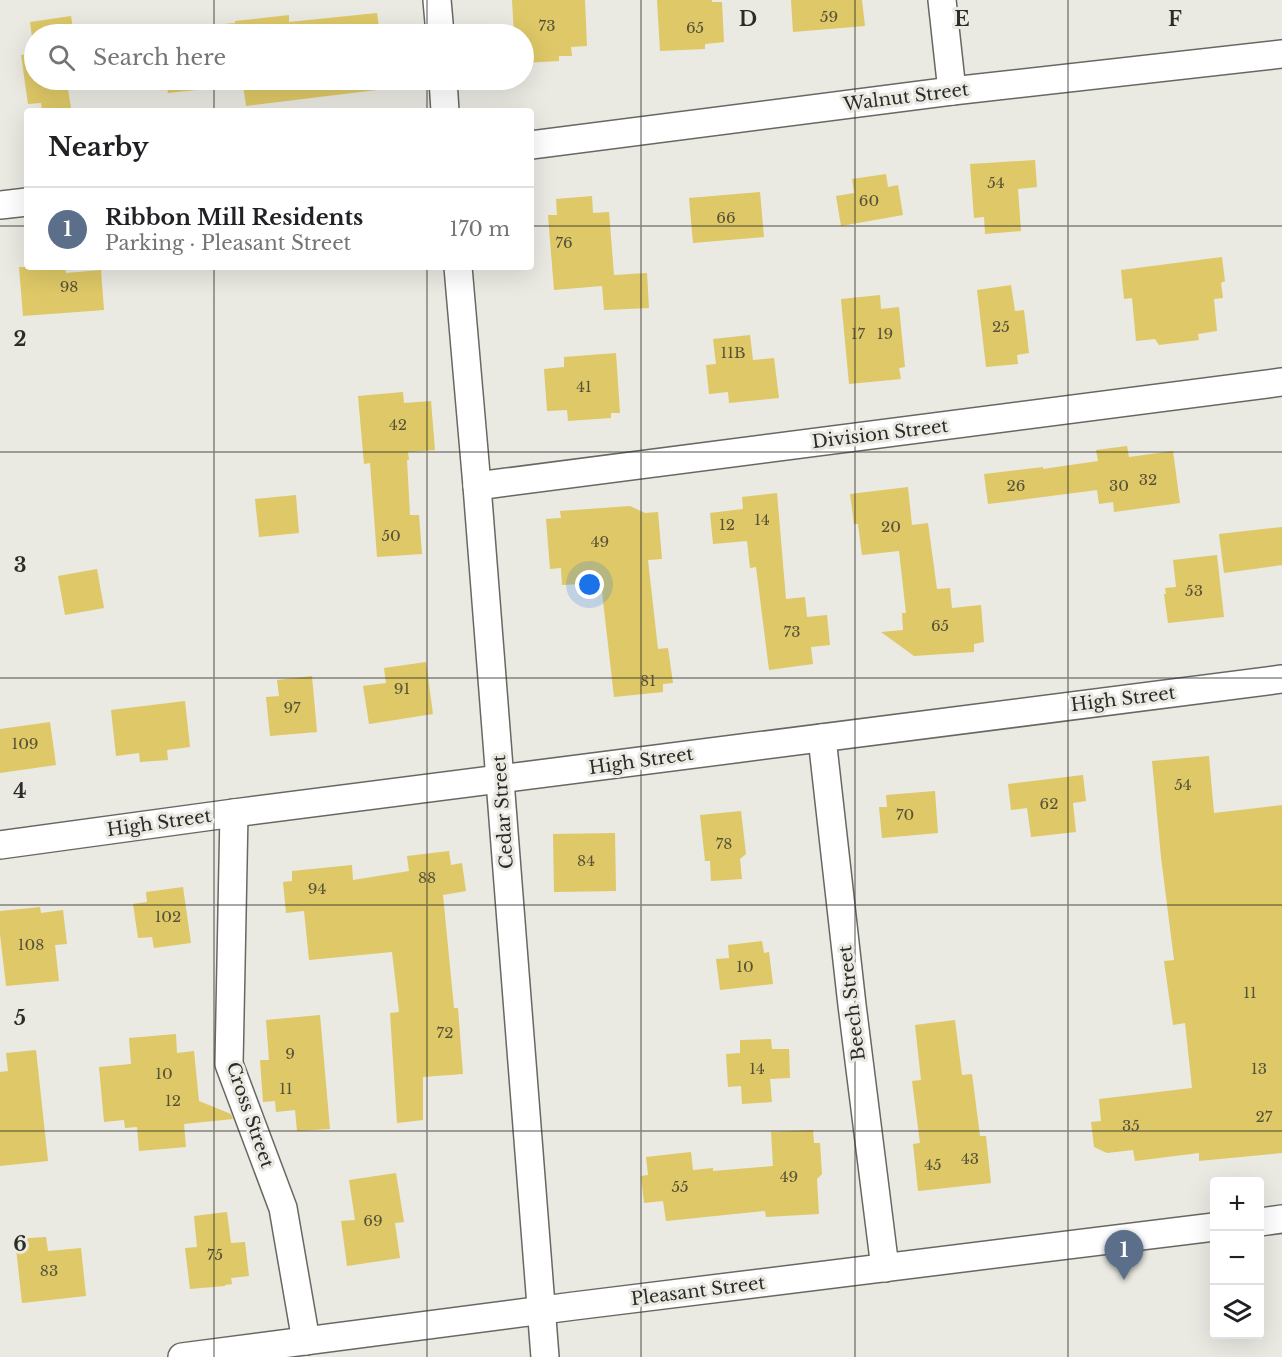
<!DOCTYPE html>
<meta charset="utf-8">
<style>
body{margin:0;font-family:"Libre Baskerville",serif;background:#f2f2f2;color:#202124}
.controls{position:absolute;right:18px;bottom:18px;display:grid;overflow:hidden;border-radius:6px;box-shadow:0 6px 24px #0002}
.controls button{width:54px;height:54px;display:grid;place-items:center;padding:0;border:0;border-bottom:2px solid #e0e0e0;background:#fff;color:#202124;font:30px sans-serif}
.you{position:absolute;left:590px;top:585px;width:21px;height:21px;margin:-15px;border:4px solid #fff;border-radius:50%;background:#1a73e8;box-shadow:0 0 0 9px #1a73e833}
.badge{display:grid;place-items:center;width:39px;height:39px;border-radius:50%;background:#cb3e31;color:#fff;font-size:20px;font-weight:700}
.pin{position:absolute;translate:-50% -50px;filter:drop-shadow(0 2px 3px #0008)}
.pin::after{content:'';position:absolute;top:32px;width:21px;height:18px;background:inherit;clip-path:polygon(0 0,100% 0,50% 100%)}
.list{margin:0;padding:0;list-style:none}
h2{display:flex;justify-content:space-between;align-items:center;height:78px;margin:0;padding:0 24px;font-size:26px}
h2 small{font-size:20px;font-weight:400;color:#757577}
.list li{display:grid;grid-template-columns:39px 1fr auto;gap:18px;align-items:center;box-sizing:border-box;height:84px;padding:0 24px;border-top:2px solid #e0e0e0}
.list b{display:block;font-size:22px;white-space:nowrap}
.list p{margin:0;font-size:20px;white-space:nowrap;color:#757577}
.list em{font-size:20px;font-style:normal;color:#757577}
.icon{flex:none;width:33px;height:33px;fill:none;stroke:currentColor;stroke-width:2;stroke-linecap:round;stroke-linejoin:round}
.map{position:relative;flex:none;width:1282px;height:1357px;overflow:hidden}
.search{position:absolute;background:#fff;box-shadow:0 6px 24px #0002;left:24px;top:24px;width:510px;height:66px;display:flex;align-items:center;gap:15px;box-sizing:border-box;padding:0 21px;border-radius:33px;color:#757577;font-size:22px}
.panel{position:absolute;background:#fff;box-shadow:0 6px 24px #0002;left:24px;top:108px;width:510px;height:162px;border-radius:6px}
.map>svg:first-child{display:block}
.building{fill:#dec867}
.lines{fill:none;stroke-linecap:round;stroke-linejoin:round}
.street-casing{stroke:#696762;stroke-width:30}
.street{stroke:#fff;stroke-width:27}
.grid{fill:none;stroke:#2b2b28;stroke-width:1.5;stroke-opacity:0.55}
.labels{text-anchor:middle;stroke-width:6;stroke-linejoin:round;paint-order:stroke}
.number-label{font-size:15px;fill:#585238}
.street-label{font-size:18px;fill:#2b2b28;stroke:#eae9e2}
.grid-label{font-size:20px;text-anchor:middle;font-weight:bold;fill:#2b2b28;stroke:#eae9e2;stroke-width:6;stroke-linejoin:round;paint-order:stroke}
</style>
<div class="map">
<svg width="1282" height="1357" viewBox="0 0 1282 1357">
<rect width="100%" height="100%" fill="#eae9e2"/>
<g class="building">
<path d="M512,0H585L587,46L571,47L572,56H559V61L524,63V34H514Z"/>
<path d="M657,0H712V2H722L724,42L705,44V49L660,51Z"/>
<path d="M791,0H862L865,26L793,32Z"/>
<path d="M377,13L380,34H161L160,30L235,23V21L289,15V22Z"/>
<path d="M71,16L74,34H34V80H80L81,87L68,89L71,108L42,111L41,103L28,104L21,55L34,53L30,22Z"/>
<path d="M166,80H384L385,89L246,106L243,85L168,93Z"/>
<path d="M1035,160L1037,187L1018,189L1021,231L985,234L984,217L974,218L970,164Z"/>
<path d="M886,174L888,187L898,185L903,215L841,226L836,196L854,193L852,179Z"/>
<path d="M760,192L764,237L693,243L689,198Z"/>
<path d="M592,196L593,213L609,212L614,275L647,273L649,308L604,310L602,286L554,290L548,215H557L556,199Z"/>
<path d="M1222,257L1225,281L1221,283L1223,298L1214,299L1217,331L1198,334L1199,340L1159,345L1155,339L1136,341L1132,298L1124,299L1121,270Z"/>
<path d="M19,267H65L66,273L101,270L104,310L23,316Z"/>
<path d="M1011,285L1015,311L1024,310L1029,353L1017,355L1018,364L986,367L977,290Z"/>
<path d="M880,295L881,309L899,307L905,367L899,368L901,379L849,384L841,299Z"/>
<path d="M750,335L753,360L774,358L779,398L729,403L728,392L709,394L706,365L716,364L713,339Z"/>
<path d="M616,353L620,413H611V418L568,421L567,410L547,411L544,369L564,367V357Z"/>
<path d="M403,392L404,403L431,401L435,450L408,452L409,460H407L410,515H419L422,554L377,557L370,463L364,464L358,396Z"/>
<path d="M1127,446L1129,457L1173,451L1180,503L1114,512L1113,502L1099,504L1097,490L988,504L984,474L1043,467V469L1098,461L1096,450Z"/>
<path d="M908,487L912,525L928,523L937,589L950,588L952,608L981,605L984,642L974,644V652L914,656L881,632L903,630L902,613H906L899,551L862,555L858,524H854L850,494Z"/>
<path d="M777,493L786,599L805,597L807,617L827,615L830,645L811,647L813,664L769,670L756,567L750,568L747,541L713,544L710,513L743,509L742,497Z"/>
<path d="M296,495L299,533L259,537L255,499Z"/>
<path d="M630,506L645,513L658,512L662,559L648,560L658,649L668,648L673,683L663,684V692L614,697L601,583L562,585L561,568L550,569L546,519L561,518L560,511Z"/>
<path d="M1282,527V565L1224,573L1219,534Z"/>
<path d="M1217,555L1224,617L1168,623L1164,594H1166L1165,588L1176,587L1173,560Z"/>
<path d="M97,569L104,608L65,615L58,576Z"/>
<path d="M426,662L433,714L369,724L363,686L386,683L384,668Z"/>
<path d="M312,676L317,732L270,736L266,697L279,696L277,680Z"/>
<path d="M185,701L190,747L167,750L168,760L140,762L139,753L116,756L111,710Z"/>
<path d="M50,722L56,765L0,773V729Z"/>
<path d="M1209,756L1214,813L1282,805V1153L1199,1161V1153L1135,1161L1133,1150L1107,1153L1094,1147L1091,1122L1101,1121L1099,1099L1192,1088L1185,1023L1173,1025L1164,961L1174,960L1161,857L1152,761Z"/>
<path d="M1083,775L1086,801L1073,803L1076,832L1031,837L1027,808L1011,810L1008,784Z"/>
<path d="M935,791L938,833L882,838L879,807H887L886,795Z"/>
<path d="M741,811L746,854L740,859L742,879L711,881L710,861H705L700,815Z"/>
<path d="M615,833L616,891L554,892L553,834Z"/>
<path d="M449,851L451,865L462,863L466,891L443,895L454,1008H458L463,1074L423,1077V1120L397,1123L390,1013L399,1012L392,952L309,960L304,911L286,913L283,882L292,881V871L352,865L353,880L409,871L407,856Z"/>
<path d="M183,887L191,943L154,948L152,937L138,938L133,904L147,902L146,892Z"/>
<path d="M40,907L41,913L63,910L67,944L55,945L59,981L6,986L0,934V911Z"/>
<path d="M762,941L764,953L769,952L773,984L720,990L716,959L729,958L728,945Z"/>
<path d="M320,1015L330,1129L297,1131L295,1110L276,1112L275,1101L263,1102L260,1060H269L266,1020Z"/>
<path d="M955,1020L962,1075L972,1074L980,1136H986L991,1183L918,1191L913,1144L920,1143L912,1081L921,1080L915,1025Z"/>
<path d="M176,1034L177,1053L194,1051L199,1101L231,1114L233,1119L184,1124L186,1147L139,1151L137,1127L125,1128L124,1120L104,1122L99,1067L131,1064L129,1038Z"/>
<path d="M771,1039L772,1049H789L790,1078L770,1079L772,1102L742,1104L741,1086L728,1087L726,1054L740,1053V1040Z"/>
<path d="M36,1050L48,1161L0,1166V1072L8,1071L6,1053Z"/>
<path d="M813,1130L814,1143H820L822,1174L817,1179L819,1214L766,1217L765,1211L666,1221L663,1201L644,1203L641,1176L648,1175L646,1157L691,1152L693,1170L713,1168V1171L773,1166L771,1132Z"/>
<path d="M396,1173L404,1222L395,1223L400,1258L347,1266L341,1221L355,1220L349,1180Z"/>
<path d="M227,1212L231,1243L245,1242L249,1276L231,1278L232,1284L225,1285V1286L190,1289L185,1248L197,1247L194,1216Z"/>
<path d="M46,1237L48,1251L81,1248L86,1296L22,1303L15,1239Z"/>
</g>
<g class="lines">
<g class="street-casing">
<g id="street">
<path d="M437,0L440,34"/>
<path d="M942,0L952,91"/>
<path d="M443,80L445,111"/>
<path d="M531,145L952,91L1282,54"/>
<path d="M0,205L27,202"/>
<path d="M458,267L477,486L545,1357"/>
<path d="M477,486L1282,382"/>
<path d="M822,738L852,1005L885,1268"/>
<path d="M234,813L229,1064L283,1208L306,1341"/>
<path d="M0,845L234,813L1282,679"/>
<path d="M1260,1222L1282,1219"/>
<path d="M182,1357L574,1306L1214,1227"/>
</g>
</g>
<use href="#street" class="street"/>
</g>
<path class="grid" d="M214,0V34M427,0V34M641,0V1357M855,0V1357M1068,0V1357M214,80V111M427,80V111M0,226H27M531,226H1282M214,267V1357M427,267V1357M0,452H1282M0,678H1282M0,905H1282M0,1131H1282"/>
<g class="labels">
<g class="number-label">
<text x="829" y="22">59</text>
<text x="547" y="31">73</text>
<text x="695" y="33">65</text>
<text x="996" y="188">54</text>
<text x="869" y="206">60</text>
<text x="726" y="223">66</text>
<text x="564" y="248">76</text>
<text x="69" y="292">98</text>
<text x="1001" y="332">25</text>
<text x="858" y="339">17</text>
<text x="885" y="339">19</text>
<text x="733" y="358">11B</text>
<text x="584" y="392">41</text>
<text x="398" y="430">42</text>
<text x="1148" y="485">32</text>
<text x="1016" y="491">26</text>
<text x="1119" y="491">30</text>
<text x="762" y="525">14</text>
<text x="727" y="530">12</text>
<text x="891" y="532">20</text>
<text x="391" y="541">50</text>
<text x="600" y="547">49</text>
<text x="1194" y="596">53</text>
<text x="940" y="631">65</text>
<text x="792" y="637">73</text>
<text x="648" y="686">81</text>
<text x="402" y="694">91</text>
<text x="292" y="713">97</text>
<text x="25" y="749">109</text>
<text x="1183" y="790">54</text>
<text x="1049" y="809">62</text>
<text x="905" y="820">70</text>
<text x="724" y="849">78</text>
<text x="586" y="866">84</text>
<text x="427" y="883">88</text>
<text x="317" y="894">94</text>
<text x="168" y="922">102</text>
<text x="31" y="950">108</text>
<text x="745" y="972">10</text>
<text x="1250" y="998">11</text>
<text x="445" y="1038">72</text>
<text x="290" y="1059">9</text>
<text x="757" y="1074">14</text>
<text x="1259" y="1074">13</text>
<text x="164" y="1079">10</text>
<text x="286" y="1094">11</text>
<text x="173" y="1106">12</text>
<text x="1264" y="1122">27</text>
<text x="1131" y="1131">35</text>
<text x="970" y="1164">43</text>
<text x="933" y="1170">45</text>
<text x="789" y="1182">49</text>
<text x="680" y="1192">55</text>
<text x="373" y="1226">69</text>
<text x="215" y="1260">75</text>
<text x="49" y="1276">83</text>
</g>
<g class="street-label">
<text transform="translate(906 97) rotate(-7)" y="6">Walnut Street</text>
<text transform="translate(880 434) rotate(-7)" y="6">Division Street</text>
<text transform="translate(1123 699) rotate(-7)" y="6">High Street</text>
<text transform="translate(641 761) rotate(-8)" y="6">High Street</text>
<text transform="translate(503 812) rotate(-94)" y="6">Cedar Street</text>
<text transform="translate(159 823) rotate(-8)" y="6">High Street</text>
<text transform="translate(852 1003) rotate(-97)" y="6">Beech Street</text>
<text transform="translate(250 1115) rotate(71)" y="6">Cross Street</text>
<text transform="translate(698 1291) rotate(-7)" y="6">Pleasant Street</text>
</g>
</g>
<g class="grid-label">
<text x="748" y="26">D</text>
<text x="962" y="26">E</text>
<text x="1175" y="26">F</text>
<text x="20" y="346">2</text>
<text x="20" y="572">3</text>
<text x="20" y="798">4</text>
<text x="20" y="1025">5</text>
<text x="20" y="1251">6</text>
</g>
</svg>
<div class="controls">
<button>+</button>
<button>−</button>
<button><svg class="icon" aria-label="layers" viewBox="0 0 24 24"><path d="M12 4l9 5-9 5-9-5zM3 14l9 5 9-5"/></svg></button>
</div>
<div class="you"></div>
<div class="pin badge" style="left:1124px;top:1280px;background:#5c6f8a">1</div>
<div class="search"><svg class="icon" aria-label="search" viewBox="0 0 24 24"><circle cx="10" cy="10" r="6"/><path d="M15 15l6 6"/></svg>Search here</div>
<section class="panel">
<h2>Nearby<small></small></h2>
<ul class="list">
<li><span class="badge" style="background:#5c6f8a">1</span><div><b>Ribbon Mill Residents</b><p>Parking · Pleasant Street</p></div><em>170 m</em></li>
</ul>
</section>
</div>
